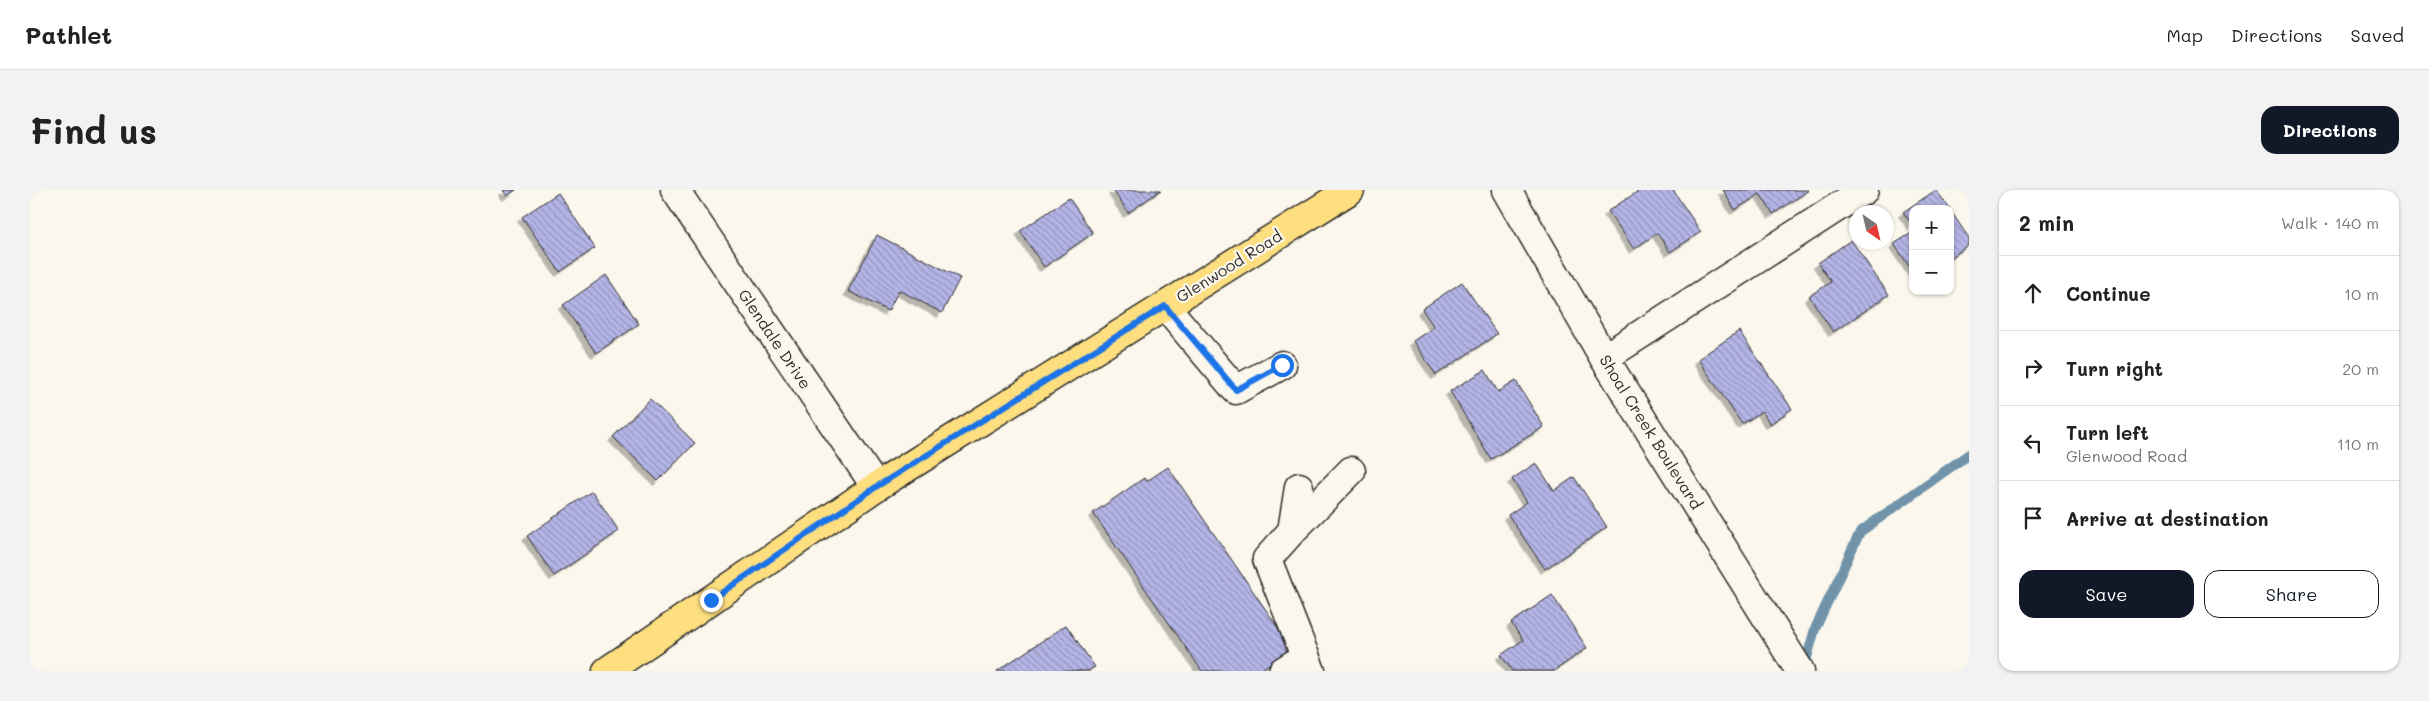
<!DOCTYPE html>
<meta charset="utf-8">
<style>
body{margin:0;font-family:Mali,sans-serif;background:#f2f2f2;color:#222}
.controls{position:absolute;right:15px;top:15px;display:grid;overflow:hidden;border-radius:10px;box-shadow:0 1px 4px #0004}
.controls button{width:45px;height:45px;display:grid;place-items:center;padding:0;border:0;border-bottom:1px solid #e0e0e0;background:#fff;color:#222;font:25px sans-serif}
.compass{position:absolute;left:1819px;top:15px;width:45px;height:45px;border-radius:50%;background:#fff;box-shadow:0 1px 4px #0004;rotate:146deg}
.stop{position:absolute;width:15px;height:15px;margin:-11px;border:4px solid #1a73e8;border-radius:50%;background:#fff}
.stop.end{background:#1a73e8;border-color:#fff;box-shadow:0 1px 5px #0008}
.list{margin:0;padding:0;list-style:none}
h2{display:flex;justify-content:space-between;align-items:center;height:65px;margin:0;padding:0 20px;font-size:21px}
h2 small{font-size:16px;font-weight:400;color:#767676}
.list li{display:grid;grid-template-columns:32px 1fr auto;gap:15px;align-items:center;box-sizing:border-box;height:75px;padding:0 20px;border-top:1px solid #e0e0e0}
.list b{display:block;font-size:19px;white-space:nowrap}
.list p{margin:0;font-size:16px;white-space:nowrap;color:#767676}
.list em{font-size:16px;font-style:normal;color:#767676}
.actions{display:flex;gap:10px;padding:15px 20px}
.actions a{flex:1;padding:11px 0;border:1px solid #111827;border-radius:15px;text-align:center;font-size:18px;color:#111827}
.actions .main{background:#111827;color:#fff}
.icon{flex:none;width:28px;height:28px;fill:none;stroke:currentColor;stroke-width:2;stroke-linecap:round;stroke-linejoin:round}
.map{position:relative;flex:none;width:1939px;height:481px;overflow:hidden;border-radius:15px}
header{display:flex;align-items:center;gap:30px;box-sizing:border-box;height:70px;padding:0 25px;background:#fff;border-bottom:1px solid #e0e0e0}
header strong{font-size:24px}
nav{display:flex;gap:28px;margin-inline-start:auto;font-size:18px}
.intro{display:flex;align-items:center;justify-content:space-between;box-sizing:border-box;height:120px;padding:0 30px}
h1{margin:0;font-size:35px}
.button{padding:12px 22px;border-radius:15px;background:#111827;color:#fff;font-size:18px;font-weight:700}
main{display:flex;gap:30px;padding:0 30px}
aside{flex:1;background:#fff;border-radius:15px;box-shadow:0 1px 4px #0004}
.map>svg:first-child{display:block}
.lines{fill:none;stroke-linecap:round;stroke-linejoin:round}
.stream{stroke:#7093aa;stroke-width:10}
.building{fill:url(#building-back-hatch);stroke:#2b2b2b;filter:url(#shadow)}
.minor-casing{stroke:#2b2b2b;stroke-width:31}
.major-casing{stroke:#2b2b2b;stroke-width:31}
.minor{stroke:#fbf7ec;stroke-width:28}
.major{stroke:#fedf80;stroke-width:28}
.route{stroke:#1a73e8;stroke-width:6}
.labels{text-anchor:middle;stroke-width:4.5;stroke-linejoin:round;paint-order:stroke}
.street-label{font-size:16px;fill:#2b2b2b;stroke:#fbf7ec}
</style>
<header>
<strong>Pathlet</strong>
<nav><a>Map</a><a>Directions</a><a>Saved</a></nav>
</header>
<div class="intro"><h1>Find us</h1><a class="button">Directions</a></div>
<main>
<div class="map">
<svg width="1939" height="481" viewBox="0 0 1939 481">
<defs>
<pattern id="building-back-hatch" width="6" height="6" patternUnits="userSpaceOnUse" patternTransform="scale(1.25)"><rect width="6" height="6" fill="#b4b5e6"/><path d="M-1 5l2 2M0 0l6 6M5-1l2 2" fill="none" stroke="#9393bb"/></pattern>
<filter id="shadow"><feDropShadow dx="-4.5" dy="4.5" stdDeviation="0" flood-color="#0004"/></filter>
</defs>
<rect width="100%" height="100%" fill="#fbf7ec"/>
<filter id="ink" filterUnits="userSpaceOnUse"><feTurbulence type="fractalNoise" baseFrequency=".02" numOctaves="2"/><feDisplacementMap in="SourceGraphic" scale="10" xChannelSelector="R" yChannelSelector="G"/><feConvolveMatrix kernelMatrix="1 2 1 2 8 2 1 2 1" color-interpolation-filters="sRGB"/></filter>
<g filter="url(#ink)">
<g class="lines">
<path class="stream" d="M1774,478L1785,439L1830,342L1939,264"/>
</g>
<g class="building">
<path d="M473,0H486L477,6Z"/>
<path d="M1083,0H1131L1098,23Z"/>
<path d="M1610,0H1643L1671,42L1640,62L1627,43L1604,59L1578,21Z"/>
<path d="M1693,0H1779L1743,24L1730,4L1705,20Z"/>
<path d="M1906,0L1920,19H1883V36L1873,22Z"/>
<path d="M528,3L565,58L530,82L492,27Z"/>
<path d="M1039,8L1063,43L1014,77L990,41Z"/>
<path d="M1920,20L1939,48V55L1920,68Z"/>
<path d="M1883,42V82L1864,54Z"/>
<path d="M847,45L930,88L912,123L869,100L858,121L818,101Z"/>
<path d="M1821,50L1859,105L1803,142L1779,106L1801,92L1788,73Z"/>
<path d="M576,85L609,134L566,163L533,115Z"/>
<path d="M1432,92L1467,144L1406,185L1383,151L1404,137L1392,119Z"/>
<path d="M1709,141L1762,219L1740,234L1732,221L1712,234L1668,169Z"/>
<path d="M1455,180L1468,202L1486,191L1514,237L1461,269L1420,201Z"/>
<path d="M620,209L665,253L628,291L583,247Z"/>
<path d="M1506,273L1524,301L1544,287L1577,337L1515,379L1478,325L1497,312L1482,289Z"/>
<path d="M1138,277L1262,458L1229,481H1172L1063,323L1114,288L1117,291Z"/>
<path d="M562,301L589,341L524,386L497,346Z"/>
<path d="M1522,405L1557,458L1524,481H1482L1471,465L1493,450L1481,433Z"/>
<path d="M1036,435L1065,477L1058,481H967Z"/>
</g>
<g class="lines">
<g class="minor-casing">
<g id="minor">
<path d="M645,0L846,297"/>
<path d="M1477,0L1574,168L1770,481"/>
<path d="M1135,116L1206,200L1252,175"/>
<path d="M1574,168L1834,0"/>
<path d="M1262,341L1269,297"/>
<path d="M1253,481L1275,467"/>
<path d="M1281,481L1237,369L1262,341L1321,281"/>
</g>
</g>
<g class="major-casing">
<path id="major" d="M577,481L846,297L1320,0"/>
</g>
<use href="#minor" class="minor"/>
<use href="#major" class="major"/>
</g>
</g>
<g class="lines" filter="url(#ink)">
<path class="route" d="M681,410L846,297L1135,116L1206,200L1252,175"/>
</g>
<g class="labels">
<g class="street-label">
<text transform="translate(1199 76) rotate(-32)" y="6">Glenwood Road</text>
<text transform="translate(745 149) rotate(56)" y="6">Glendale Drive</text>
<text transform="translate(1621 242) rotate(58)" y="6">Shoal Creek Boulevard</text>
</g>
</g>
</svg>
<div class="controls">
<button>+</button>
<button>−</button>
</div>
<svg class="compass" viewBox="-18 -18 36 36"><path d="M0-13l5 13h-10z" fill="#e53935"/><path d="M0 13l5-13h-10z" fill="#767676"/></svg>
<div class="stop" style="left:1252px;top:175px"></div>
<div class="stop end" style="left:681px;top:410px"></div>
</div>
<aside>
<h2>2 min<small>Walk · 140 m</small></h2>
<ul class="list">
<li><svg class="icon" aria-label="ahead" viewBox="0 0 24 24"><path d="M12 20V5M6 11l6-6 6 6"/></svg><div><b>Continue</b></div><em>10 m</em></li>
<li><svg class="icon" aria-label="right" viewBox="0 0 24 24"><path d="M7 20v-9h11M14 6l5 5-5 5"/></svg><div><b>Turn right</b></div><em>20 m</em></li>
<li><svg class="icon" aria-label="left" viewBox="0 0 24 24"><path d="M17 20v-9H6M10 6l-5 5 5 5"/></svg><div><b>Turn left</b><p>Glenwood Road</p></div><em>110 m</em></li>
<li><svg class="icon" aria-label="arrive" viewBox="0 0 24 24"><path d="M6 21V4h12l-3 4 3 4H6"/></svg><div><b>Arrive at destination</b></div></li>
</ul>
<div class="actions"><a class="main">Save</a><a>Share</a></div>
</aside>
</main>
